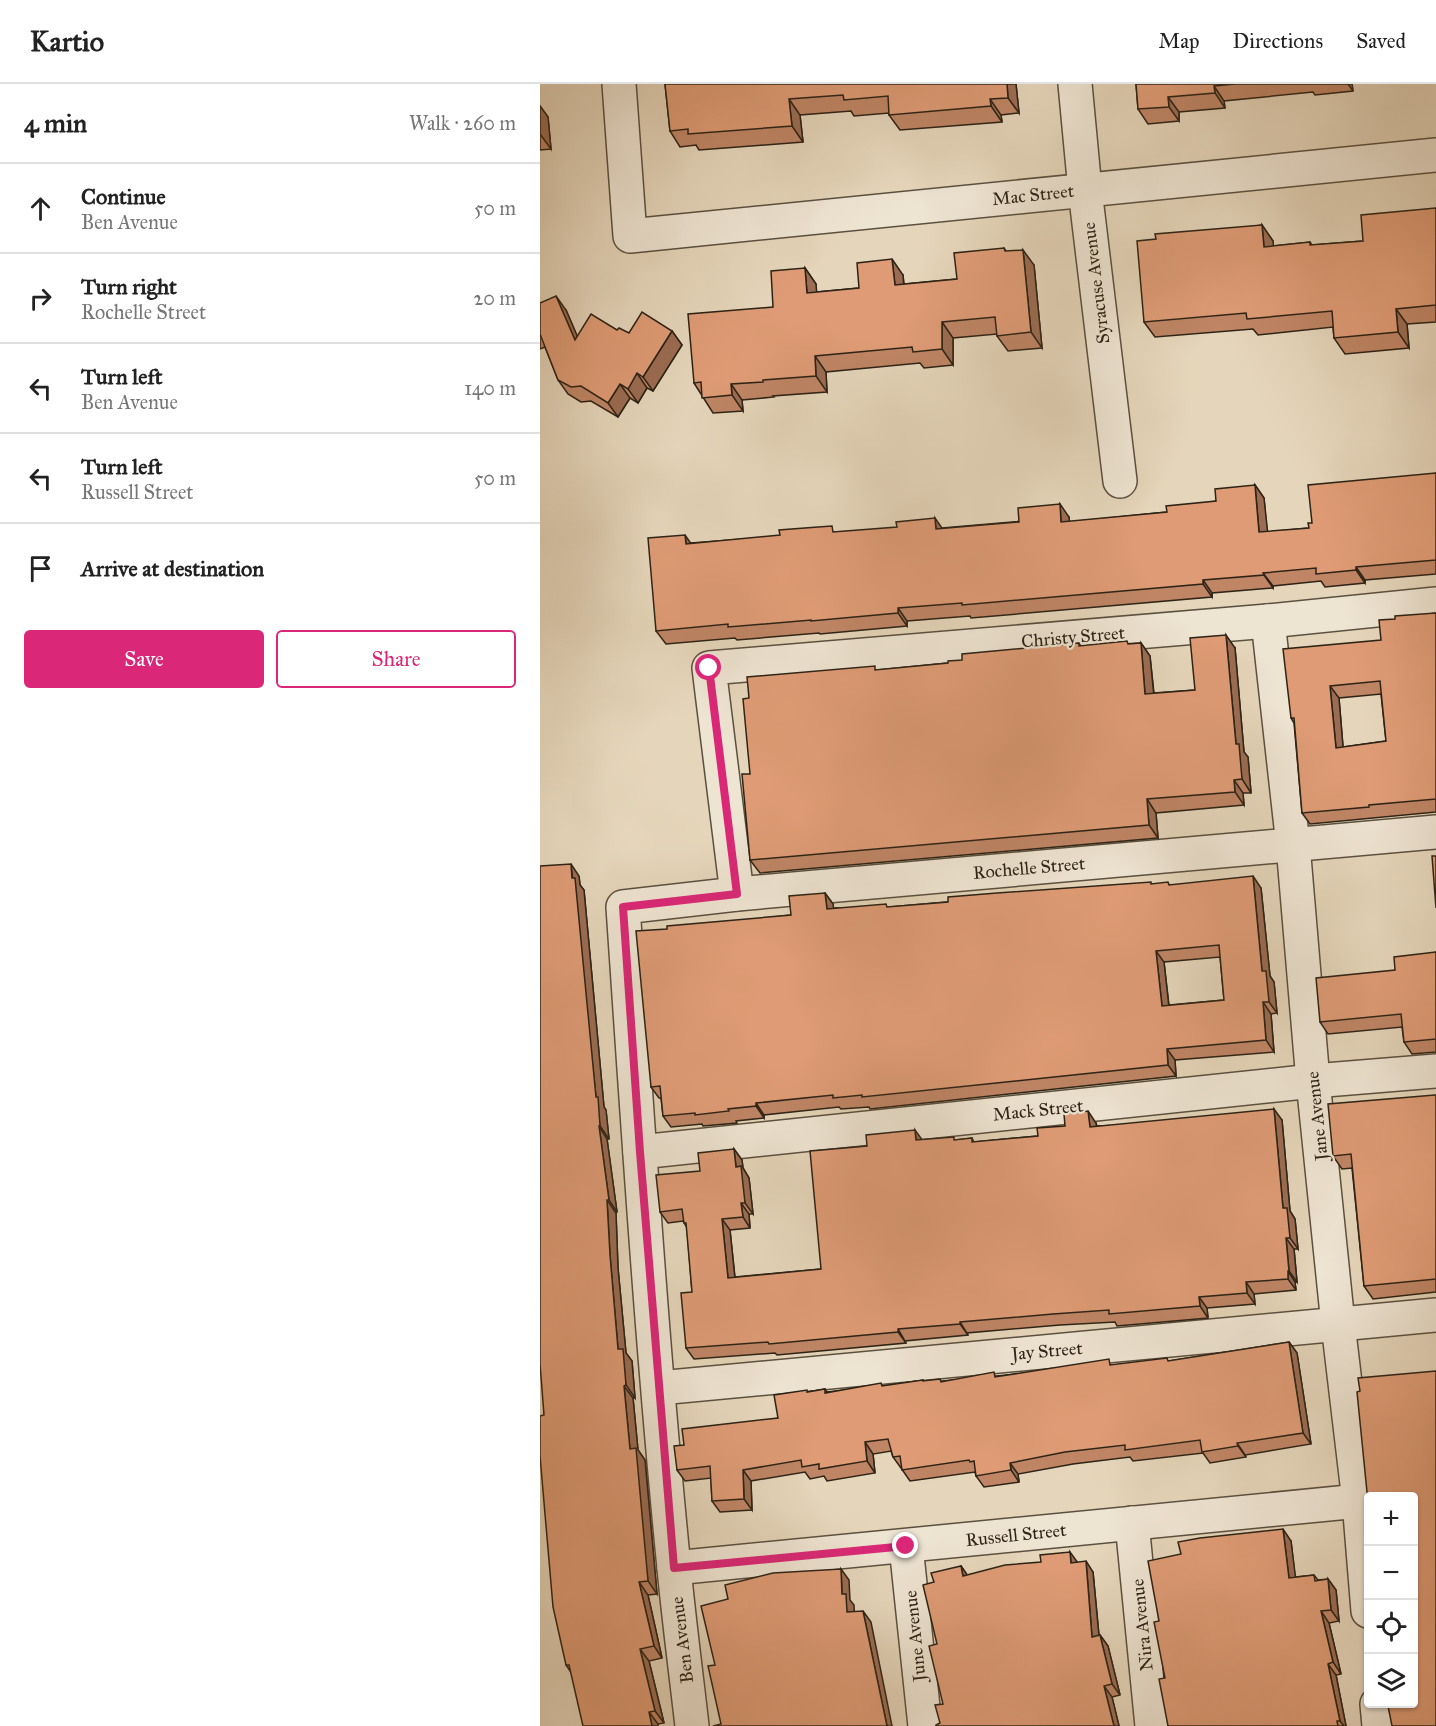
<!DOCTYPE html>
<meta charset="utf-8">
<style>
body{margin:0;font-family:"IM FELL Great Primer",serif;background:#f2f2f2;color:#222}
.controls{position:absolute;right:18px;bottom:18px;display:grid;overflow:hidden;border-radius:6px;box-shadow:0 2px 4px #0004}
.controls button{width:54px;height:54px;display:grid;place-items:center;padding:0;border:0;border-bottom:2px solid #e0e0e0;background:#fff;color:#222;font:30px sans-serif}
.stop{position:absolute;width:18px;height:18px;margin:-14px;border:4px solid #db2777;border-radius:50%;background:#fff}
.stop.end{background:#db2777;border-color:#fff;box-shadow:0 2px 6px #0008}
.list{margin:0;padding:0;list-style:none}
h2{display:flex;justify-content:space-between;align-items:center;height:78px;margin:0;padding:0 24px;font-size:26px}
h2 small{font-size:20px;font-weight:400;color:#767676}
.list li{display:grid;grid-template-columns:39px 1fr auto;gap:18px;align-items:center;box-sizing:border-box;height:90px;padding:0 24px;border-top:2px solid #e0e0e0}
.list b{display:block;font-size:22px;white-space:nowrap}
.list p{margin:0;font-size:20px;white-space:nowrap;color:#767676}
.list em{font-size:20px;font-style:normal;color:#767676}
.actions{display:flex;gap:12px;padding:18px 24px}
.actions a{flex:1;padding:14px 0;border:2px solid #db2777;border-radius:6px;text-align:center;font-size:21px;color:#db2777}
.actions .main{background:#db2777;color:#fff}
.icon{flex:none;width:33px;height:33px;fill:none;stroke:currentColor;stroke-width:2;stroke-linecap:round;stroke-linejoin:round}
.map{position:relative;flex:none;width:896px;height:1642px;overflow:hidden}
header{display:flex;align-items:center;gap:36px;box-sizing:border-box;height:84px;padding:0 30px;background:#fff;border-bottom:2px solid #e0e0e0}
header strong{font-size:28px}
nav{display:flex;gap:33px;margin-inline-start:auto;font-size:21px}
main{display:flex}
aside{flex:1;background:#fff}
.map>svg:first-child{display:block}
.lines{fill:none;stroke-linecap:round;stroke-linejoin:round}
.minor-casing{stroke:#5b503f;stroke-width:36}
.minor{stroke:#eee4d2;stroke-width:33}
.wall{fill:#bf8565;stroke:#2d2316;stroke-width:1.5;fill-rule:evenodd}
.shaded-wall{fill:#9b6c52;stroke:#2d2316;stroke-width:1.5}
.building{fill:#de9b75;stroke:#2d2316;stroke-width:1.5;fill-rule:evenodd}
.route{stroke:#db2777;stroke-width:8}
.labels{text-anchor:middle;stroke-width:4.5;stroke-linejoin:round;paint-order:stroke}
.street-label{font-size:18px;fill:#2d2316;stroke:#eee4d2}
</style>
<header>
<strong>Kartio</strong>
<nav><a>Map</a><a>Directions</a><a>Saved</a></nav>
</header>
<main>
<aside>
<h2>4 min<small>Walk · 260 m</small></h2>
<ul class="list">
<li><svg class="icon" aria-label="ahead" viewBox="0 0 24 24"><path d="M12 20V5M6 11l6-6 6 6"/></svg><div><b>Continue</b><p>Ben Avenue</p></div><em>50 m</em></li>
<li><svg class="icon" aria-label="right" viewBox="0 0 24 24"><path d="M7 20v-9h11M14 6l5 5-5 5"/></svg><div><b>Turn right</b><p>Rochelle Street</p></div><em>20 m</em></li>
<li><svg class="icon" aria-label="left" viewBox="0 0 24 24"><path d="M17 20v-9H6M10 6l-5 5 5 5"/></svg><div><b>Turn left</b><p>Ben Avenue</p></div><em>140 m</em></li>
<li><svg class="icon" aria-label="left" viewBox="0 0 24 24"><path d="M17 20v-9H6M10 6l-5 5 5 5"/></svg><div><b>Turn left</b><p>Russell Street</p></div><em>50 m</em></li>
<li><svg class="icon" aria-label="arrive" viewBox="0 0 24 24"><path d="M6 21V4h12l-3 4 3 4H6"/></svg><div><b>Arrive at destination</b></div></li>
</ul>
<div class="actions"><a class="main">Save</a><a>Share</a></div>
</aside>
<div class="map">
<svg width="896" height="1642" viewBox="0 0 896 1642">
<rect width="100%" height="100%" fill="#e5d5ba"/>
<filter id="stains"><feTurbulence type="fractalNoise" baseFrequency=".00333" numOctaves="4"/><feColorMatrix values="0 0 0 0 .2 0 0 0 0 .09 0 0 0 0 .02 0 0 0 .5 -.17"/></filter>
<radialGradient id="worn" r=".72"><stop offset=".6" stop-color="#630" stop-opacity="0"/><stop offset="1" stop-color="#630" stop-opacity=".3"/></radialGradient>
<g class="lines">
<g class="minor-casing">
<g id="minor">
<path d="M79,0L90,152L896,71"/>
<path d="M535,0L545,106L580,397"/>
<path d="M728,537L753,761L773,997L798,1240L819,1417L828,1527"/>
<path d="M197,810L169,584L728,537L896,520"/>
<path d="M100,1068L773,997L896,987"/>
<path d="M119,1304L896,1231"/>
<path d="M592,1439L612,1642"/>
<path d="M366,1462L385,1642"/>
<path d="M134,1484L819,1417"/>
<path d="M837,1620L839,1642"/>
<path d="M152,1642C146,1589 139,1537 134,1484C112,1264 98,1043 83,823L197,810L896,748"/>
</g>
</g>
<use href="#minor" class="minor"/>
</g>
<g class="wall">
<path d="M125,0H476L479,29L461,31L462,38L360,46L349,31V29L314,32L311,27L260,31L263,58L159,66L156,61L140,63L130,47Z"/>
<path d="M596,0H812L813,7L775,11L773,8L684,17L685,24L639,28V37L608,40L598,25Z"/>
<path d="M0,22L8,33L11,65L0,66Z"/>
<path d="M896,124V238L867,240L869,264L805,270L794,254L793,243L718,251L713,245L615,253L604,238L616,155L722,141L733,157V162L770,158L772,161L823,157Z"/>
<path d="M464,164L466,167L494,181L502,264L468,267L457,252V250L413,254V281L384,284L380,279L286,288L287,308L233,312L234,313L202,316L203,327L173,329L154,299L233,223L265,184L276,200V208L319,204L363,191L364,200L417,195Z"/>
<path d="M0,219L26,226L37,252L77,246L89,249L132,247L142,261L113,307L107,304L98,319L90,314L78,333L51,317L41,318L28,310L18,296L5,263L0,265Z"/>
<path d="M896,389V490L825,496V499L785,503L781,497L733,502V504L672,509V513L431,534L430,532L367,537V542L280,550L279,549L197,556L195,554L126,560L116,547L151,459L296,448L402,444L529,433V438L627,428L676,417L715,401L724,414L727,448L769,444L772,439Z"/>
<path d="M896,529V728L770,740L762,729L754,639L751,634L841,556L855,535ZM841,610L846,657L803,663L799,614Z"/>
<path d="M539,559L541,562L601,559L610,572L614,609L655,606L695,564L704,668L708,673L711,709H703L704,721L616,729L618,754L220,789L210,776V690L337,586L408,579Z"/>
<path d="M39,792L40,801L44,806L64,1023L66,1026L69,1055H67L77,1128L76,1129L78,1184L86,1269L92,1277L95,1314H93L98,1366L105,1376L117,1510L108,1511L122,1574L109,1577L124,1639L118,1640L30,1587L26,1581L4,1331Z"/>
<path d="M612,800L721,804L730,892L734,898L737,929L731,930L734,968L635,976L636,992L330,1025L329,1023L301,1025L299,1023L224,1031V1034L196,1037L197,1039L163,1042L162,1040L131,1043L123,1032L121,1014H119L111,1003L127,845L251,831L285,809L293,820V824L349,823ZM680,873L684,916L629,921L624,878Z"/>
<path d="M896,868V968L872,970L864,958L862,943L788,950L780,938L855,886Z"/>
<path d="M896,1011V1208L833,1215L824,1202L812,1084L802,1085L793,1072Z"/>
<path d="M742,1036L750,1127L755,1135L758,1165H754L757,1198H755L756,1206L714,1210L715,1220L667,1224L668,1234L577,1242L575,1238L520,1241L427,1249L428,1251L365,1257L366,1259L237,1271L235,1269L154,1275L146,1264L152,1208L147,1144L143,1137L128,1139L120,1128L160,1087L194,1065L202,1076L203,1084L209,1094L213,1130H209L210,1144L190,1146L195,1193L281,1185L327,1062L382,1056H416L432,1054L434,1058L498,1052L556,1039L557,1042Z"/>
<path d="M749,1258L757,1269L771,1360L705,1371L706,1373L670,1379L663,1369L593,1377L590,1373L533,1380L478,1390L479,1398L444,1403L436,1392L435,1388L370,1397L361,1384L353,1373L351,1367L333,1370L335,1389L287,1397L284,1392L270,1395L265,1388L211,1397L212,1426L180,1428L172,1417L171,1394L145,1397L137,1386L144,1361L238,1334L268,1308L285,1305L287,1308L343,1302L383,1296L384,1297H402L573,1281L629,1277Z"/>
<path d="M751,1457L755,1493L774,1491L778,1496L788,1495L796,1506L799,1537L789,1539L801,1590L796,1591L806,1642H628L619,1537Z"/>
<path d="M537,1478L553,1488L559,1551H560L568,1562L580,1611L572,1613L579,1642H396L400,1639L403,1620L397,1560L394,1498L421,1482L427,1491Z"/>
</g>
<g class="shaded-wall">
<path d="M467,0H476L479,29L468,14Z"/>
<path d="M808,0H812L813,7Z"/>
<path d="M674,2L684,17L685,24L675,9Z"/>
<path d="M628,13L639,28V37L629,23Z"/>
<path d="M249,15L260,31L263,58L252,42Z"/>
<path d="M450,15L461,31L462,38L451,22Z"/>
<path d="M0,22L8,33L11,65L0,50Z"/>
<path d="M722,141L733,157L735,178L724,163Z"/>
<path d="M483,166L494,181L502,264L491,248Z"/>
<path d="M352,175L363,191L365,217L355,201Z"/>
<path d="M265,184L276,200L278,224L267,209Z"/>
<path d="M16,212L26,226L45,270L35,256Z"/>
<path d="M856,225L867,240L869,264L858,248Z"/>
<path d="M402,238L413,254V281L402,265Z"/>
<path d="M132,247L142,261L113,307L103,293Z"/>
<path d="M275,272L286,288L287,308L276,292Z"/>
<path d="M97,289L107,304L98,319L88,305Z"/>
<path d="M80,300L90,314L78,333L68,319Z"/>
<path d="M191,300L202,316L203,327L192,311Z"/>
<path d="M715,401L724,414L729,461L719,448Z"/>
<path d="M520,420L529,433L531,451L521,438Z"/>
<path d="M395,434L404,447L396,445Z"/>
<path d="M145,451L154,464L146,460Z"/>
<path d="M816,483L825,496V499L816,486Z"/>
<path d="M723,489L733,502V504L724,491Z"/>
<path d="M663,496L672,509V513L663,500Z"/>
<path d="M358,524L367,537V542L358,529Z"/>
<path d="M686,551L695,564L704,668L708,673L711,709L702,695L696,660Z"/>
<path d="M601,559L610,572L615,623L605,610Z"/>
<path d="M790,602L799,614L804,675L796,664Z"/>
<path d="M694,696L703,709L704,721L695,708Z"/>
<path d="M607,715L616,729L618,754L609,741Z"/>
<path d="M31,780L39,792L40,801L44,806L64,1023L66,1026L69,1055L60,1042L56,1013Z"/>
<path d="M713,792L721,804L730,892L734,898L737,929L729,918L722,887Z"/>
<path d="M285,809L293,820L295,836L287,825Z"/>
<path d="M616,867L624,878L630,933L622,922Z"/>
<path d="M723,918L731,930L734,968L726,956Z"/>
<path d="M627,965L635,976L636,992L628,981Z"/>
<path d="M216,1019L224,1031V1034L216,1022Z"/>
<path d="M734,1025L742,1036L750,1127L755,1135L758,1165L750,1154L743,1124Z"/>
<path d="M548,1027L556,1039L558,1054L550,1043Z"/>
<path d="M59,1042L67,1055L77,1128L69,1116Z"/>
<path d="M375,1046L383,1057L376,1056Z"/>
<path d="M194,1065L202,1076L203,1084L209,1094L213,1130L205,1119L196,1083Z"/>
<path d="M67,1116L76,1129L78,1184L86,1269L92,1277L95,1314L86,1301L78,1265L70,1171Z"/>
<path d="M201,1119L209,1130L210,1144L203,1133Z"/>
<path d="M182,1135L190,1146L196,1205L188,1194Z"/>
<path d="M746,1154L754,1165L757,1198L749,1187Z"/>
<path d="M748,1187L755,1198L756,1206L748,1195Z"/>
<path d="M706,1198L714,1210L715,1220L707,1209Z"/>
<path d="M659,1213L667,1224L668,1234L660,1222Z"/>
<path d="M420,1238L427,1249L428,1251L420,1240Z"/>
<path d="M358,1245L365,1257L366,1259L358,1248Z"/>
<path d="M749,1258L757,1269L771,1360L763,1349Z"/>
<path d="M84,1302L93,1314L98,1366L105,1376L117,1510L108,1497L90,1365Z"/>
<path d="M325,1358L333,1370L335,1389L327,1377Z"/>
<path d="M697,1359L705,1371L706,1373L698,1362Z"/>
<path d="M470,1379L478,1390L479,1398L471,1386Z"/>
<path d="M203,1386L211,1397L212,1426L204,1415Z"/>
<path d="M743,1445L751,1457L757,1505L749,1494Z"/>
<path d="M530,1468L538,1479H531Z"/>
<path d="M546,1477L553,1488L560,1563L552,1553Z"/>
<path d="M421,1482L428,1492H423Z"/>
<path d="M301,1485L309,1496L310,1516L314,1521L315,1540L307,1528L302,1510Z"/>
<path d="M788,1495L796,1506L799,1537L791,1526Z"/>
<path d="M99,1498L108,1511L122,1574L114,1562Z"/>
<path d="M323,1527L331,1538L352,1642H347Z"/>
<path d="M781,1527L789,1539L801,1590L793,1578Z"/>
<path d="M560,1551L568,1562L580,1611L572,1600Z"/>
<path d="M100,1565L109,1577L124,1639L115,1627Z"/>
<path d="M788,1580L796,1591L806,1642H804L800,1637Z"/>
<path d="M564,1602L572,1613L579,1642H574Z"/>
<path d="M109,1628L118,1640V1642H112Z"/>
</g>
<g class="building">
<path d="M125,0H467L468,14L450,15L451,22L349,31L348,12L304,16L303,11L249,15L252,42L148,50V45L130,47Z"/>
<path d="M596,0H695L674,2L675,9L628,13L629,23L598,25Z"/>
<path d="M896,124V221L856,225L858,248L794,254L792,227L707,235L706,229L604,238L597,157L616,155L615,150L722,141L724,163L770,158V161L823,157L821,131Z"/>
<path d="M464,164L465,167L483,166L491,248L457,252L455,233L402,238V265L373,268L372,263L275,272L276,292L223,296V298L191,300L192,311L162,314L161,298L154,299L148,230L233,223L231,187L265,184L267,209L319,204L317,179L352,175L355,201L417,195L414,169Z"/>
<path d="M16,212L35,256L51,230L77,246L79,244L89,249L102,228L132,247L103,293L97,289L88,305L80,300L68,319L41,302L31,303L18,296L0,250V219Z"/>
<path d="M896,389V476L816,483V486L776,490V484L723,489L724,491L663,496V500L422,521V519L358,524V529L271,537V536L188,543V540L116,547L108,454L145,451L146,460L240,451L239,446L278,443L292,442L293,448L357,443L356,438L395,434L396,445L479,438L478,424L520,420L521,438L627,428L626,422L676,417L675,405L715,401L719,448L769,444L768,439H772L768,401Z"/>
<path d="M896,529V715L829,721V723L762,729L754,634H751L743,565L841,556L839,536L855,535V532ZM840,597L846,657L796,664L790,602Z"/>
<path d="M686,551L696,660H699L702,695L694,696L695,708L607,715L609,741L210,776L202,690H210L203,615L209,614L207,593L335,582V586L408,579V577L422,576V570L539,559V562L587,557L588,560L601,559L605,610L655,606L650,554Z"/>
<path d="M892,772H896V824Z"/>
<path d="M31,780L32,794H35L56,1013H58L60,1042H59L69,1116H67L70,1171L78,1265H83L86,1301L84,1302L90,1365L96,1364L108,1497L99,1498L114,1562L100,1565L115,1627L109,1628L112,1642H43L29,1581H26L13,1523L0,1372V1332L4,1331L0,1280V782Z"/>
<path d="M713,792L722,887H726L729,918H723L726,956L627,965L628,981L322,1013V1011L293,1014V1011L216,1019V1022L188,1025L189,1027L155,1031V1029L123,1032L120,1002L111,1003L96,847L127,845V842L251,831L249,812L285,809L287,825L346,820L347,823L408,818V813L457,809L611,798V800L628,798L629,801ZM679,861L684,916L622,922L616,867Z"/>
<path d="M896,868V955L864,958L861,930L780,938L776,894L855,886L854,873Z"/>
<path d="M895,1011H896V1195L824,1202L811,1070L793,1072L788,1020Z"/>
<path d="M734,1025L743,1124H747L750,1154H746L749,1187H748V1195L706,1198L707,1209L659,1213L660,1222L569,1230V1226L513,1230L420,1238V1240L358,1245V1248L304,1253L229,1260L228,1258L146,1264L141,1209L152,1208L146,1139H144L142,1125L120,1128L116,1091L160,1087L158,1069L194,1065L196,1083L201,1082L205,1119H201L203,1133L182,1135L188,1194L281,1185L270,1067L327,1062L326,1051L375,1046L376,1056L414,1053V1056L432,1054V1058L498,1052L497,1044L525,1042L524,1030L548,1027L550,1043Z"/>
<path d="M749,1258L763,1349L697,1359L698,1362L662,1368L660,1356L585,1366V1361L525,1368L470,1379L471,1386L436,1392L434,1377L430,1378L429,1376L362,1386L360,1372L353,1373L348,1355L325,1358L327,1377L279,1385V1380L262,1383L261,1376L203,1386L204,1415L172,1417L170,1382L137,1386L134,1362L144,1361L142,1345L238,1334L234,1311L267,1306V1308L285,1305V1309L341,1299L342,1302L383,1296V1297L400,1295L401,1298L454,1288L455,1293L569,1275L570,1281L627,1274L628,1277Z"/>
<path d="M896,1287V1642H852L848,1622L852,1621V1620H873V1413H828V1418L817,1308L820,1307L818,1294Z"/>
<path d="M743,1445L749,1494L774,1491L775,1497L788,1495L791,1526L781,1527L793,1578L788,1580L800,1637H797L798,1642H628L619,1595L625,1594L614,1538L619,1537L608,1477L641,1470L638,1458L660,1454Z"/>
<path d="M530,1468L531,1479L546,1477L552,1553L560,1551L572,1600L564,1602L574,1642H396V1641L400,1639L395,1621L403,1620L389,1562L397,1560L383,1501L394,1498L391,1489L421,1482L423,1492L465,1481L501,1478L500,1471Z"/>
<path d="M301,1485L302,1510H306L307,1528L323,1527L347,1642H173L181,1640L168,1582L175,1581L161,1522L188,1515L185,1501L233,1489Z"/>
</g>
<g class="lines">
<path class="route" d="M169,584L197,810L83,823L100,1068L134,1484L366,1462"/>
</g>
<g class="labels">
<g class="street-label">
<text transform="translate(493 111) rotate(-6)" y="6">Mac Street</text>
<text transform="translate(556 199) rotate(-97)" y="6">Syracuse Avenue</text>
<text transform="translate(533 553) rotate(-5)" y="6">Christy Street</text>
<text transform="translate(489 784) rotate(-5)" y="6">Rochelle Street</text>
<text transform="translate(498 1026) rotate(-6)" y="6">Mack Street</text>
<text transform="translate(777 1032) rotate(-96)" y="6">Jane Avenue</text>
<text transform="translate(507 1267) rotate(-5)" y="6">Jay Street</text>
<text transform="translate(476 1451) rotate(-6)" y="6">Russell Street</text>
<text transform="translate(602 1541) rotate(-96)" y="6">Nira Avenue</text>
<text transform="translate(375 1552) rotate(-96)" y="6">June Avenue</text>
<text transform="translate(142 1556) rotate(-97)" y="6">Ben Avenue</text>
</g>
</g>
<rect width="100%" height="100%" filter="url(#stains)"/>
<rect width="100%" height="100%" fill="url(#worn)"/>
</svg>
<div class="controls">
<button>+</button>
<button>−</button>
<button><svg class="icon" aria-label="locate" viewBox="0 0 24 24"><circle cx="12" cy="12" r="6"/><path d="M12 2v4M12 18v4M2 12h4M18 12h4"/></svg></button>
<button><svg class="icon" aria-label="layers" viewBox="0 0 24 24"><path d="M12 4l9 5-9 5-9-5zM3 14l9 5 9-5"/></svg></button>
</div>
<div class="stop" style="left:169px;top:584px"></div>
<div class="stop end" style="left:366px;top:1462px"></div>
</div>
</main>
